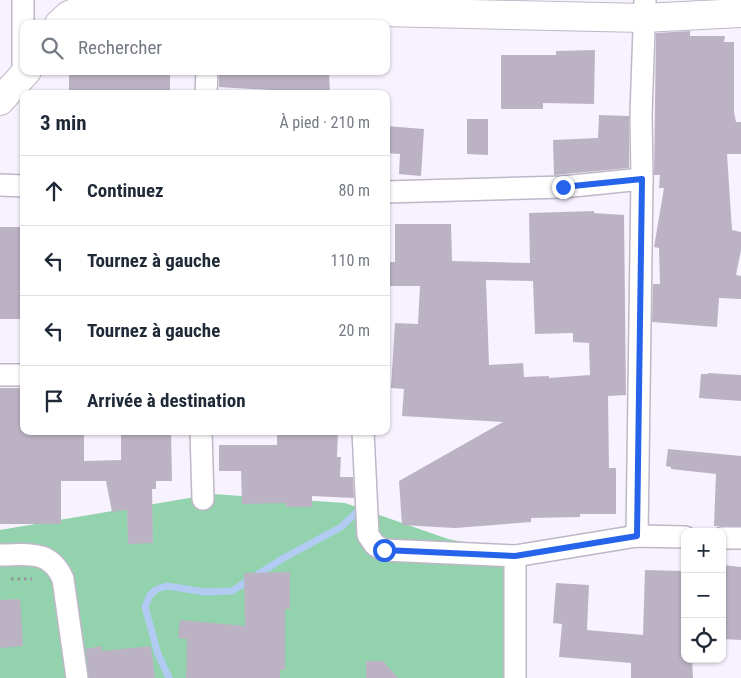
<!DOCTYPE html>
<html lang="fr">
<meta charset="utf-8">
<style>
body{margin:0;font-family:"Roboto Condensed",sans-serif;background:#f6f6f7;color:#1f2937}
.controls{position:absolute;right:15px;bottom:15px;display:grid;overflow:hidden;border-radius:10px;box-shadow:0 1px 4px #0004}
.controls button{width:45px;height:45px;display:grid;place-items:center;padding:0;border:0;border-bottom:1px solid #e0e1e3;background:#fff;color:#1f2937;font:25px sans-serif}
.stop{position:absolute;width:15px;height:15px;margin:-11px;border:4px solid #2563eb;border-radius:50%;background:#fff}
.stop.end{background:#2563eb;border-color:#fff;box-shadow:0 1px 5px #0008}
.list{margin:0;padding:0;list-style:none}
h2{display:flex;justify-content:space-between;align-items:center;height:65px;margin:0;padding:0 20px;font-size:21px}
h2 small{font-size:16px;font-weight:400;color:#747a83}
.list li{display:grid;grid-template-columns:32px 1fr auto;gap:15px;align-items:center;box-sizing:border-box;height:70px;padding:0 20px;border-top:1px solid #e0e1e3}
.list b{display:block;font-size:19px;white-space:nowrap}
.list em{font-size:16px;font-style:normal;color:#747a83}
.icon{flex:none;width:28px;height:28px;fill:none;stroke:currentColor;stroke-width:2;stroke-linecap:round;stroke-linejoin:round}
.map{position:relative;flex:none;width:741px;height:678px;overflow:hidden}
.search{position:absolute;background:#fff;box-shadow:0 1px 4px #0004;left:20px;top:20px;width:370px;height:55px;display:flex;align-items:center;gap:12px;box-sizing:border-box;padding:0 18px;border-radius:10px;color:#747a83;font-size:19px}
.panel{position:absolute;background:#fff;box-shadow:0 1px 4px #0004;left:20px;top:90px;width:370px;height:345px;border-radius:10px}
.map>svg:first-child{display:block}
.green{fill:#92d2ac}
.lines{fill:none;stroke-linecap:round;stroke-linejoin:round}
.stream{stroke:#b1cbf3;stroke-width:7}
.building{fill:#bbb3c4;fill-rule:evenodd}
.street-casing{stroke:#bfb7c8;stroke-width:24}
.secondary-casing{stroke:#bfb7c8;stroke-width:30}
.path{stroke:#96929b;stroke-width:3;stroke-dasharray:2.5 4;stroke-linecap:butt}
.street{stroke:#fff;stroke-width:21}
.secondary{stroke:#fff;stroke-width:28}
.route{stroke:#2563eb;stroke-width:6}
</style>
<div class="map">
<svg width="741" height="678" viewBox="0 0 741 678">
<rect width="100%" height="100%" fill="#f7f2fd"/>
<path class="green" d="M213,494L345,503L448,539L498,549L503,567L505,678H0V530Z"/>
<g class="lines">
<path class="stream" d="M169,678L158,654L145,607L150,595L157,589L167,586L205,592L232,591L282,559L341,527L362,507"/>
</g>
<g class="building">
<path d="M690,31V36H725L724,42H734V112L736,122H741V154H727L732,230L741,232V250L736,275L741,276V299L719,298L717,327L652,322L653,284H660L659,248L654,247L664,188H659L660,175H654L656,33Z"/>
<path d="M595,50L594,104L543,103V109H501V55H556V51Z"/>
<path d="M69,71H170V91H153V94H69Z"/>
<path d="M219,71H329L330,94H288V91L219,87Z"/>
<path d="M599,115L629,116V168L554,175L553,140L598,138Z"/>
<path d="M467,119H488V155L467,154Z"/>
<path d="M386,126L424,129L421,176L399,174L400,154L386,153Z"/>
<path d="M594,211V213L624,215L626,395L608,396L609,468H616V514H580V517L531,518V522L455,528L402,525L399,481L503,422L402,416L404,389L391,388L395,323L418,324L420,286H388V262H395V224H451L452,261L530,263L529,213ZM486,280L533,281L535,334L573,333V342L589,343L590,375L549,378V376L524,377L523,363L489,365Z"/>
<path d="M0,227H24V257H20V319H0Z"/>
<path d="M708,373L741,375V401L699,398L701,374H708Z"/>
<path d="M0,388H22L21,431H84V461L121,460V431H171L172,481H156V489H152L153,543L128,544L127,510L112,512L106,481H61V524H0Z"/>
<path d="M277,431H338L337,457H341L340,477H353L354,498L312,496V507H286V503L242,504L241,471H219V445H277Z"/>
<path d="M668,449L741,456V526H714L716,474L671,469V467L666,466Z"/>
<path d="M722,565L741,567V640L722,639Z"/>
<path d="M645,570L682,571L681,604H685V659H692L693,678H631V663L559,657L562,624L553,623L556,583L589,585L587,630L643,635Z"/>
<path d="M290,572V609H285V670H280V678H186L187,639L178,638L180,620L245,626L244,573Z"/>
<path d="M20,599L23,646L0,648V600Z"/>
<path d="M102,646V651L151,646L155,678H89L86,649Z"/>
<path d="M366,661H383L398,678H366Z"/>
</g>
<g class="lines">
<g class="street-casing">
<g id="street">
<path d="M23,0V77"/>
<path d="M206,94L207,71"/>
<path d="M0,185L24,186"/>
<path d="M386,192L563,187L642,179"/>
<path d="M0,375H24"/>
<path d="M201,431L203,499"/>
<path d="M363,431L368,535L375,545L384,550L515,556V678"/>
<path d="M637,536L642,179L641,115L645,0"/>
<path d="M722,538H741"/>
<path d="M0,555C28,555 50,549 63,579L77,678"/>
<path d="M515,556L637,536L685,537"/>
</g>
</g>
<g class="secondary-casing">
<g id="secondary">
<path d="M59,24L69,15L82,10L211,8L643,18L741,13"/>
<path d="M0,101L27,71"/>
</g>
</g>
<path class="path" d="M11,579H32"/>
<use href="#street" class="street"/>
<use href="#secondary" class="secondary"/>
</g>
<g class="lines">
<path class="route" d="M384,550L515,556L637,536L642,179L563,187"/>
</g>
</svg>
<div class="controls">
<button>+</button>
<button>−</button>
<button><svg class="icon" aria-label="locate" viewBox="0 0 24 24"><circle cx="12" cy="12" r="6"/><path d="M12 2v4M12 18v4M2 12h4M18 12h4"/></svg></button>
</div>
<div class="stop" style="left:384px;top:550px"></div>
<div class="stop end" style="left:563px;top:187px"></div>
<div class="search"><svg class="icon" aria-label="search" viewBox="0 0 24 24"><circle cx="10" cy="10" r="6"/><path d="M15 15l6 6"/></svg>Rechercher</div>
<section class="panel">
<h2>3 min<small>À pied · 210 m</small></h2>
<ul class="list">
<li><svg class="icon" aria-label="ahead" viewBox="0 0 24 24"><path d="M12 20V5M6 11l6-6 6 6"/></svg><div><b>Continuez</b></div><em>80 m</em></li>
<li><svg class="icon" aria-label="left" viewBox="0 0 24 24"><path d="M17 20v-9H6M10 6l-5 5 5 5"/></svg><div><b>Tournez à gauche</b></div><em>110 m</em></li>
<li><svg class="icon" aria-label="left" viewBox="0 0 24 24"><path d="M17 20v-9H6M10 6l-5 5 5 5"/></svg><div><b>Tournez à gauche</b></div><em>20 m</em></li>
<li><svg class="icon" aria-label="arrive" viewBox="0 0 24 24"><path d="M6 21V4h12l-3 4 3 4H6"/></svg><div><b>Arrivée à destination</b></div></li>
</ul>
</section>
</div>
